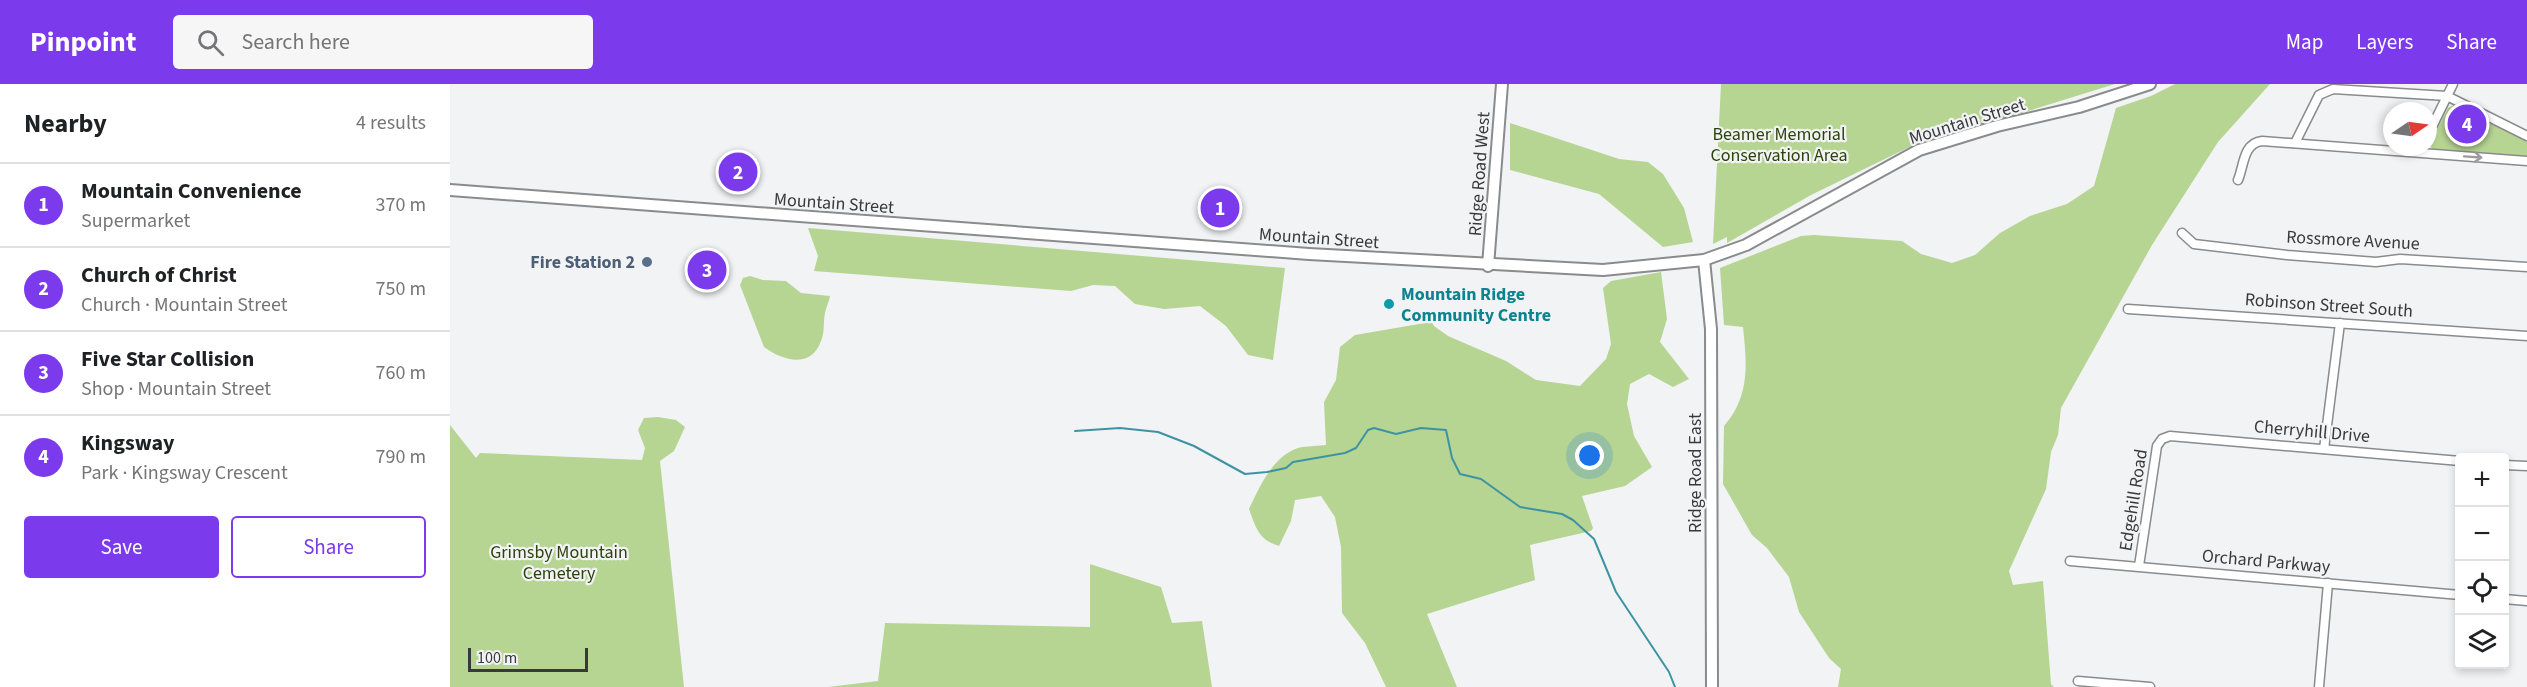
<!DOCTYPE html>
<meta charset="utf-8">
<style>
body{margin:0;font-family:"Source Sans 3",sans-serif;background:#f6f6f6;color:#202124}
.controls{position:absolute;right:18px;bottom:18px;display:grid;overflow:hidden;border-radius:6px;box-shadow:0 3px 9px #0003}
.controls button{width:54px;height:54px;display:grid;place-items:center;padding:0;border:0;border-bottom:2px solid #e0e0e0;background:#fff;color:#202124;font:30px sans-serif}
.compass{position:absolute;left:1933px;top:18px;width:54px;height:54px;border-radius:50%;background:#fff;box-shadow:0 3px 9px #0003;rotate:77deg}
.scale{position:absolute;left:18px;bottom:15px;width:120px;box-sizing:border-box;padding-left:6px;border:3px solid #38393a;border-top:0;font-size:16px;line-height:21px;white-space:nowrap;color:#38393a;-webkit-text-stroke:4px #f1f3f5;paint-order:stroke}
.you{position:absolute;left:1140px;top:372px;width:21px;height:21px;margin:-15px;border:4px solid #fff;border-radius:50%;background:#1a73e8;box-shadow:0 0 0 9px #1a73e833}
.badge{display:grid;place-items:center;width:39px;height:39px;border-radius:50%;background:#7c3aed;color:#fff;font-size:20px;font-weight:700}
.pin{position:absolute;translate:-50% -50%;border:3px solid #fff;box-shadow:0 2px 6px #0006}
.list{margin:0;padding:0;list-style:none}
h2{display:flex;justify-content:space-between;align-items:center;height:78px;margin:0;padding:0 24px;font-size:26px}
h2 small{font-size:20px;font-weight:400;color:#757577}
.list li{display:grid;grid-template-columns:39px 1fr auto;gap:18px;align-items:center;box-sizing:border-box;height:84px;padding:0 24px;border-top:2px solid #e0e0e0}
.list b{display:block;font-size:22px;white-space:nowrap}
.list p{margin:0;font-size:20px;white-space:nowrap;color:#757577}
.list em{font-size:20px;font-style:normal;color:#757577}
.actions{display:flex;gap:12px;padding:18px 24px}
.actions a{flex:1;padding:14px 0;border:2px solid #7c3aed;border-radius:6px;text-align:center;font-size:21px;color:#7c3aed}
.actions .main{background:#7c3aed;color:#fff}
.icon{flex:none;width:33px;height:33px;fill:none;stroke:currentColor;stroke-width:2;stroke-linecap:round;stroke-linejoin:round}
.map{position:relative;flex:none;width:2077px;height:603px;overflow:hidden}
header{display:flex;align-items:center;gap:36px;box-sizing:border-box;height:84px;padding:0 30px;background:#7c3aed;color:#fff}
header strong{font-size:28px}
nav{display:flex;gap:33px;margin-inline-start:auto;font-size:21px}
.search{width:420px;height:54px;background:#f6f6f6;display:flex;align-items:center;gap:15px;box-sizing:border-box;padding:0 21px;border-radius:6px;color:#757577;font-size:22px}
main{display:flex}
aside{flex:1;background:#fff}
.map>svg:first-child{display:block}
.green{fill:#b6d492}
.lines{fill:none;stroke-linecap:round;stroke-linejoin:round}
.stream{stroke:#3e93a3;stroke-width:2}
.minor-casing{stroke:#898b8c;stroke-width:11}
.major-casing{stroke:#898b8c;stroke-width:14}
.minor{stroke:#fff;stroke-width:8}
.major{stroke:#fff;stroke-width:10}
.oneway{stroke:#9c9c9c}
.service-dot{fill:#5c6f8a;stroke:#f1f3f5;stroke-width:2}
.culture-dot{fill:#0f9aa8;stroke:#f1f3f5;stroke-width:2}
.labels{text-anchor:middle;stroke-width:4.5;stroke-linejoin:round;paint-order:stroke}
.street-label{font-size:18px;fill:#38393a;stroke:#f1f3f5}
.park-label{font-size:18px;fill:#2e430b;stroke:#f1f3f5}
.service-label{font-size:18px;font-weight:bold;fill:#4e5e75;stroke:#f1f3f5;text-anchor:end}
.culture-label{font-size:18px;font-weight:bold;fill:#0d838f;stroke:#f1f3f5;text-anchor:start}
</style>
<header>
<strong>Pinpoint</strong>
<div class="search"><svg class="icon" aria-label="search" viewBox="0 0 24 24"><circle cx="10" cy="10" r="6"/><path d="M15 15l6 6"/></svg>Search here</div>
<nav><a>Map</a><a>Layers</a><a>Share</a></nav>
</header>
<main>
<aside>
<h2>Nearby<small>4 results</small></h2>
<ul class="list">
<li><span class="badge">1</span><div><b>Mountain Convenience</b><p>Supermarket</p></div><em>370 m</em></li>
<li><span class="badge">2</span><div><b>Church of Christ</b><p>Church · Mountain Street</p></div><em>750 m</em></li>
<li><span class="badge">3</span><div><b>Five Star Collision</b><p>Shop · Mountain Street</p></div><em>760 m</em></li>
<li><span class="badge">4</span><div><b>Kingsway</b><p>Park · Kingsway Crescent</p></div><em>790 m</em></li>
</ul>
<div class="actions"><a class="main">Save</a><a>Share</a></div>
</aside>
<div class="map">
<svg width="2077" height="603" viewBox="0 0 2077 603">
<rect width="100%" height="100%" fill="#f1f3f5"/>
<g class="green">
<path d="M1271,0H1665L1546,37L1486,50L1361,111L1277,159V153L1263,160Z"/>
<path d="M1725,0H1820L1768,58L1702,161L1611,324L1608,351L1601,368L1596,405L1559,487L1563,501L1593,497L1601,600L1604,603H1388L1391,585L1379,574L1349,528L1339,493L1317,464L1302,451L1273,400L1274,342C1300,312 1297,281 1293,243L1274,241L1270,184L1351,152L1364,151L1452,157L1471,170L1502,179L1525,171L1550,149L1580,132L1617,120L1644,102L1666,24L1701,12Z"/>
<path d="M2006,20L2077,57V72L1984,66L1980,62L1981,57L1998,24Z"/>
<path d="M1060,39L1169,75L1198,78L1213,90L1234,124L1243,158L1213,163L1149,110L1060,86Z"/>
<path d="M358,144L835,184L823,276L798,271L776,242L750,222L714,225L685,220L665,202L643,201L621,207L364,187L368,172Z"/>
<path d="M1211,188L1217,235L1210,258L1239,295L1223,303L1199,290L1180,300L1177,320L1184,352L1202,383L1175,402L1132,412L1143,444L1141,447L1080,461L1085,496L977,530L1007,603H936L915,559L892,529L891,463L885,433L871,412L845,416L841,437L829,462C809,456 806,444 799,425C810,402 824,369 852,363C860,362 868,362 876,361L874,318L886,296L890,263L905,251L975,239L979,234L984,242L998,252L1056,277L1086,296L1130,302L1156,275L1161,260L1153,204L1161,197Z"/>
<path d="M300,192L313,196L336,197L351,209L380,212C379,218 376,223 375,229C373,239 375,248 371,257C361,285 333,277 314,263L290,201L293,194Z"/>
<path d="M208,333L226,336L235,343L224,367L210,377L234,603H0V341L26,374L30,369L192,376L195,364L188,346L194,334Z"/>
<path d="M640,480L711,503L722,539L752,537L762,603H378L428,597L435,539L640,543Z"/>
</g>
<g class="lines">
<path class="stream" d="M625,347L670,344L708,348L744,362L795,390L817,388L836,384L843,378L895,369L906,364L918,346L924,344L946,350L971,344L996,346L1002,374L1010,390L1031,395L1070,423L1112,430L1123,436L1144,455L1166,508L1219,588L1225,603"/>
<g class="minor-casing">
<g id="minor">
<path d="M1978,51L2003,0"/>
<path d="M1845,59L1869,11L1883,5L1997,12L2077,52"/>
<path d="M1788,96C1794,82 1793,59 1812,57L2077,77"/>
<path d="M1732,149L1744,160L1837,171L1926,178L1950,175L2077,183"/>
<path d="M1678,225L2077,252"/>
<path d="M1874,365L1890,239"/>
<path d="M2054,381L2077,382"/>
<path d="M1620,477L2010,511"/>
<path d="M1689,482L1707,362L1712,355L1720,352L2010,377"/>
<path d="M2054,515L2077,517"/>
<path d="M1628,597L1700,603"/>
<path d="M1869,603L1878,499"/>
</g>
</g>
<g class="major-casing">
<g id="major">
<path d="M0,106L859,170L1153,186L1254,176L1296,161L1469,66L1547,42L1629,23L1700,0"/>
<path d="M1254,176L1261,245L1262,603"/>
<path d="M1038,182L1052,0"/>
</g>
</g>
<use href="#minor" class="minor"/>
<use href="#major" class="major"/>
</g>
<defs><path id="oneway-shaft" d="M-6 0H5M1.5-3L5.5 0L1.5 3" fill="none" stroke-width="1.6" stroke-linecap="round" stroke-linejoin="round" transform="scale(1.5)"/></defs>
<use class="oneway" href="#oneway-shaft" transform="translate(2023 73) rotate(4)"/>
<circle class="service-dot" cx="197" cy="178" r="6"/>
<circle class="culture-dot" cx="939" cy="220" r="6"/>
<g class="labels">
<g class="street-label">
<text transform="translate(1517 37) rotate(-17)" y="6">Mountain Street</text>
<text transform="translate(1029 90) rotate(-86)" y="6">Ridge Road West</text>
<text transform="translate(384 119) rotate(4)" y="6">Mountain Street</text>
<text transform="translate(869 154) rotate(4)" y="6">Mountain Street</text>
<text transform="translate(1903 156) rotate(3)" y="6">Rossmore Avenue</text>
<text transform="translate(1879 221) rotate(4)" y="6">Robinson Street South</text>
<text transform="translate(1862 347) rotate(5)" y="6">Cherryhill Drive</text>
<text transform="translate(1245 389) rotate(-90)" y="6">Ridge Road East</text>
<text transform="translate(1683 416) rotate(-81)" y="6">Edgehill Road</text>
<text transform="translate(1816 477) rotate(5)" y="6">Orchard Parkway</text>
</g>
<g class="park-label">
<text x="1329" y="56">Beamer Memorial<tspan x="1329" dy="21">Conservation Area</tspan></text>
<text x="109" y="474">Grimsby Mountain<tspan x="109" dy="21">Cemetery</tspan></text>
</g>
<g class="service-label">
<text x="185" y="184">Fire Station 2</text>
</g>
<g class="culture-label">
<text x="951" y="216">Mountain Ridge<tspan x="951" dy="21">Community Centre</tspan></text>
</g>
</g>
</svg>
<div class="controls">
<button>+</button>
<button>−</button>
<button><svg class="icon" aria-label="locate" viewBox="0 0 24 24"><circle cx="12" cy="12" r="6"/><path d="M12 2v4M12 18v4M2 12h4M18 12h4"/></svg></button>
<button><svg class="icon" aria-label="layers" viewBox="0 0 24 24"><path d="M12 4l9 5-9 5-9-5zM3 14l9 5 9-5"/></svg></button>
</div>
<svg class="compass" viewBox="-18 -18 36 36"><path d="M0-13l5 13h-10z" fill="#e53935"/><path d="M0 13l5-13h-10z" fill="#757577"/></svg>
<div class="scale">100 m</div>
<div class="you"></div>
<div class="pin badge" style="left:770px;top:124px">1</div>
<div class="pin badge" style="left:288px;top:88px">2</div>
<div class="pin badge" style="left:257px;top:186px">3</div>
<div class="pin badge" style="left:2017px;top:40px">4</div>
</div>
</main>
